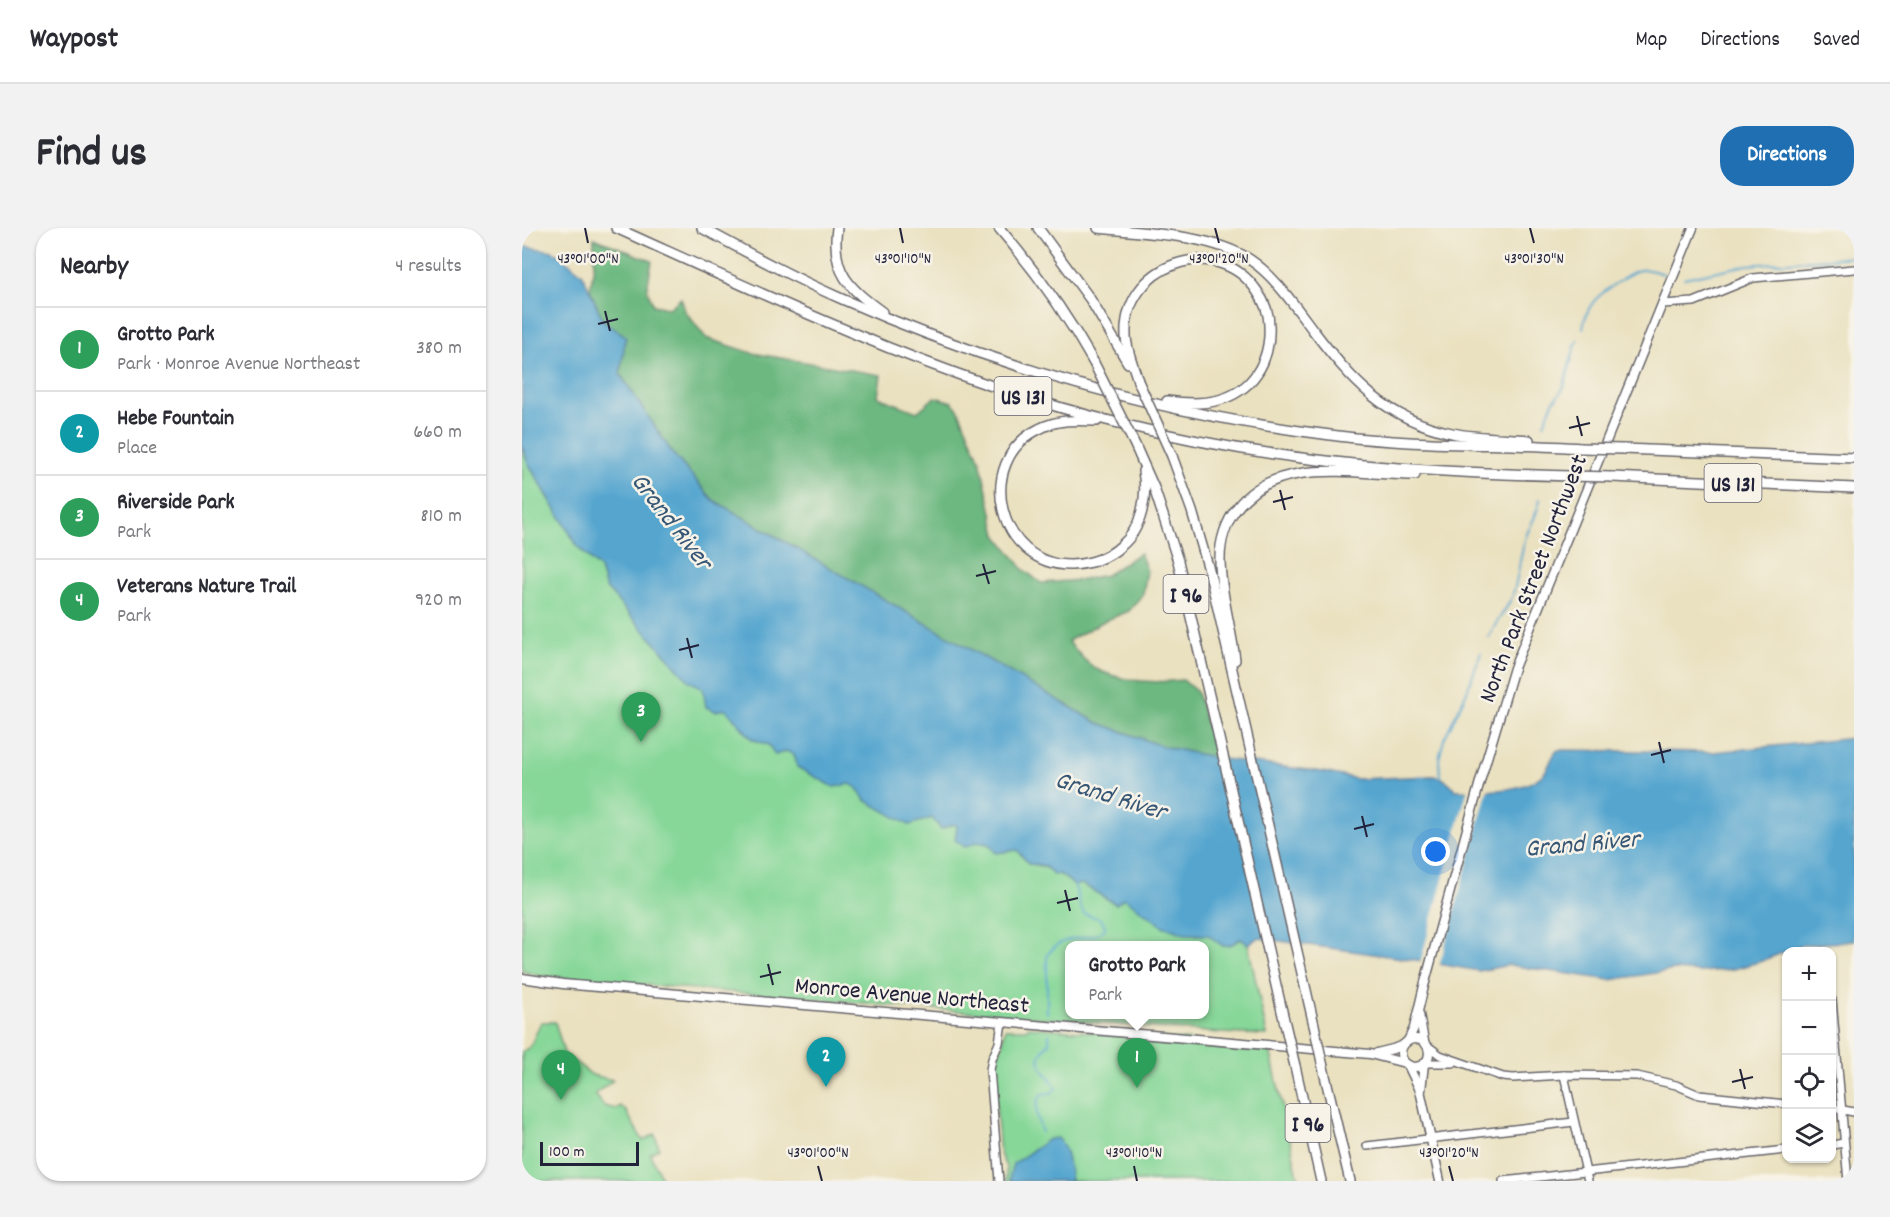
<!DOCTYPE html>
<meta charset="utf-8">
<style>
body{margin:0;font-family:Dekko,sans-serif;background:#f2f2f3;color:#2b2b33}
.controls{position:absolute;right:18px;bottom:18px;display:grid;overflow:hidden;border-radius:12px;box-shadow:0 2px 4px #0004}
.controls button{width:54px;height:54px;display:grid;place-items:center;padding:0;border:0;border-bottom:2px solid #e1e1e2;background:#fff;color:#2b2b33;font:30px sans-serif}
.scale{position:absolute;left:18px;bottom:15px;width:99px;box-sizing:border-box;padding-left:6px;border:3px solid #22223b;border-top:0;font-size:16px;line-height:21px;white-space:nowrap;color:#22223b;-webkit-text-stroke:4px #f7f3e8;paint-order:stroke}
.you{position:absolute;left:914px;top:624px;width:21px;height:21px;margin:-15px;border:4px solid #fff;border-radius:50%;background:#1a73e8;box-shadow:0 0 0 9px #1a73e833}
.badge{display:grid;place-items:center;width:39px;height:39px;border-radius:50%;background:#1f6fb2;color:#fff;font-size:20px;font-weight:700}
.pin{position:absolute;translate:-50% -50px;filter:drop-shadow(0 2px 3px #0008)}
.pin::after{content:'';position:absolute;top:32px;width:21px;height:18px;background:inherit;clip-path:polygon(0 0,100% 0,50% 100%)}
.popup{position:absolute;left:543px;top:713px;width:144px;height:78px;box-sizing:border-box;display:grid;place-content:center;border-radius:12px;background:#fff;filter:drop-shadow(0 2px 4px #0005);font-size:20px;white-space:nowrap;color:#7c7c81}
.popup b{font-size:22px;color:#2b2b33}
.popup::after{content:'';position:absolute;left:50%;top:100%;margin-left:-12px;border:12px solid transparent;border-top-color:#fff}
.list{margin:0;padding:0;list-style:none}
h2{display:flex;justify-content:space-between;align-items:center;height:78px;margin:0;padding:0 24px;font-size:26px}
h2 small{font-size:20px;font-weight:400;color:#7c7c81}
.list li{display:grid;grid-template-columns:39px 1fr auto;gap:18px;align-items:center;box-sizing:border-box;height:84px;padding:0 24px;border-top:2px solid #e1e1e2}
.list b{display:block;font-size:22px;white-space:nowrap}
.list p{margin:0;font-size:20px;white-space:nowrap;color:#7c7c81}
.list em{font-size:20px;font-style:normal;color:#7c7c81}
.icon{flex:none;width:33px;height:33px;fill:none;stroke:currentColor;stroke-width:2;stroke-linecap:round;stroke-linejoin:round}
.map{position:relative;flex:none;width:1332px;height:953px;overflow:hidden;border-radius:24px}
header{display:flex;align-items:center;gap:36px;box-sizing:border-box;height:84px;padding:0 30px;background:#fff;border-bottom:2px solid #e1e1e2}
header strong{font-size:28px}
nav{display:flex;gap:33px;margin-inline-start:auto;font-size:21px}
.intro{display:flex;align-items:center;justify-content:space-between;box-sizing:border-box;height:144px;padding:0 36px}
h1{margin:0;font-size:42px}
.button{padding:15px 27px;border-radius:24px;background:#1f6fb2;color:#fff;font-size:21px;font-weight:700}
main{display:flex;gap:36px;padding:0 36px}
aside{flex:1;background:#fff;border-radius:24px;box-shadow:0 2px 4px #0004}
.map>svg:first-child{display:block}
.green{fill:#86d798;stroke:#547c6a;stroke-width:1.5;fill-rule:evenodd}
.forest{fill:#6cb880;stroke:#476d5e;stroke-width:1.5}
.water{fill:#55a5cf;stroke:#3c6485;stroke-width:1.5}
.pier{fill:#eae1c0}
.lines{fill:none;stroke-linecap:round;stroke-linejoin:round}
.stream{stroke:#55a5cf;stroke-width:2}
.minor-casing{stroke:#68656a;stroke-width:10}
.major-casing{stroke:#68656a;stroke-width:11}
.highway-casing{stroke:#68656a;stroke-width:12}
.minor{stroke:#fff;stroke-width:7}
.major{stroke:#fff;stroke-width:8}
.highway{stroke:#fff;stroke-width:9}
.highway-bridge-casing{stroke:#68656a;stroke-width:12;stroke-linecap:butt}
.highway-bridge{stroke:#fff;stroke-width:9}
.ticks{fill:none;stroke:#22223b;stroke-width:2}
.labels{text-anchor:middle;stroke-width:5;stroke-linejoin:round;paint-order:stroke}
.shield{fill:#f7f3e8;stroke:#62616f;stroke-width:1.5}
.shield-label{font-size:22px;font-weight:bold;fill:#22223b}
.street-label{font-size:24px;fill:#22223b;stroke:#f7f3e8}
.water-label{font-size:26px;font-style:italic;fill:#365676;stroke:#f7f3e8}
.ticks-label{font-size:15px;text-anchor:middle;fill:#22223b;stroke:#f7f3e8;stroke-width:5;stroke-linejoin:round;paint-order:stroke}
</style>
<header>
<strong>Waypost</strong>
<nav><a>Map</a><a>Directions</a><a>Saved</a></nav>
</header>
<div class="intro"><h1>Find us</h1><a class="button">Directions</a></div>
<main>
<aside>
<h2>Nearby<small>4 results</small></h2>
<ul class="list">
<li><span class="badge" style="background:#2e9e5b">1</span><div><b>Grotto Park</b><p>Park · Monroe Avenue Northeast</p></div><em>380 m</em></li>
<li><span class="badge" style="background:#0f9aa8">2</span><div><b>Hebe Fountain</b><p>Place</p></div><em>660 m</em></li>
<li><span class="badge" style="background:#2e9e5b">3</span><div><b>Riverside Park</b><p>Park</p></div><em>810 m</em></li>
<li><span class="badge" style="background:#2e9e5b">4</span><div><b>Veterans Nature Trail</b><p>Park</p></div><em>920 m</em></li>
</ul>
</aside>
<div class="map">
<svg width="1332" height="953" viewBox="0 0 1332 953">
<rect width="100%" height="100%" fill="#f7f3e8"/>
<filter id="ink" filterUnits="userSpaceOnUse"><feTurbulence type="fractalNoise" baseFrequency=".0167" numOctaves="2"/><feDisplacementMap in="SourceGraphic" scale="12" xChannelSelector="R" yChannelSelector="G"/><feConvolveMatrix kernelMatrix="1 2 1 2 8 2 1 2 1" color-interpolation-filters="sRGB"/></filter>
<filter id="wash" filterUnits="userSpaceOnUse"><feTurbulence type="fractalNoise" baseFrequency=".008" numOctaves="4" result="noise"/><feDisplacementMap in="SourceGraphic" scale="24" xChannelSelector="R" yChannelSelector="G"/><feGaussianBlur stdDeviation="1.35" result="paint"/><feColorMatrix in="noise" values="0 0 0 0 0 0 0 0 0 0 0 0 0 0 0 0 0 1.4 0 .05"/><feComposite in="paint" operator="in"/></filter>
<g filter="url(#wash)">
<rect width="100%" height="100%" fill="#eae1c0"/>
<g class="green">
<path d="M0,218L6,235L56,319L78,341L84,360L181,459L193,483L204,481L230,511L265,523L335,559L343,572L432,595L455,614L467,616L474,625L495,622L507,636C526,637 538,646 552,657L560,656L594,676L602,669L641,698L663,706L686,707L701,718L708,717L719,711L726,716L745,807L698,805L17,748L0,743ZM548,718H682V786H548Z"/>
<path d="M19,794H33L42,825L70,847L91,852L73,866L82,878L94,881L98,878L104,883L121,913L133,906L137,920L128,926L141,953H0V824L8,819Z"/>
<path d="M506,799L636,809L748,822L777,953H484V939L478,926L471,839L480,818L483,801H504Z"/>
</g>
<path class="forest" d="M72,10L130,33L125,61L131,77L147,80L159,70L163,83L184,110L230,125L359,147L356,169L395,184L413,169L430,174L436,181L458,232L475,307L501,341L519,355L558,352L584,347L618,325L625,343L621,366L607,383L582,393L546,413C555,424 567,439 581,444C606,455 635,455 661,452L675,464L694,530L640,518L574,494L191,272L151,226L98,146L103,108L82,94L68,62L72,36Z"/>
<g class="water">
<path d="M0,18L31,23L60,45L82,94L104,108L98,146L151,226L191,272L574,494L640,518L694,530L801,544L835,551L910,548C922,549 927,554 934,562C958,563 1000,565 1019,548C1029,540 1028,528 1036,522L1191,524L1332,510V713L1280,717L1240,733L1212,741L1179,744L1153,742L1088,752L987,737L957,743L894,732L736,710L726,716L719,711L708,717L701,718L686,707L663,706L641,698L602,670L594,676L560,656L552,657L538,646L531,647C524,637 519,636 507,636L495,622L474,625L467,616L455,614L443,619L433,612L435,598L432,596L419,601L410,590L387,597L343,572L334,559L328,556L312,559L275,539L273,528L265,523L253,527L247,517L230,511L204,481L193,483L184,479L181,460L167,453L84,360L78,341L56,319L6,235L0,218Z"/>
<path d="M536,910C546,921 547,938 549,953H488V946L491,936L527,911Z"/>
</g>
<path class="pier" d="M946,560L966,561L917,739L898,735Z"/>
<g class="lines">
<g class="stream">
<path d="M1162,50L1225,37L1332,29"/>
<path d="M1061,100C1065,74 1077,67 1097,53C1104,49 1110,43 1118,42C1126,40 1134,44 1142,46"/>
<path d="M1022,196L1031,174L1041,161L1053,118L1056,112"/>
<path d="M967,409C973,394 984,383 990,369C997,349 998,324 1005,306C1011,292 1015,287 1018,271"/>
<path d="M918,549L917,531L922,511L944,466L959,425"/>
<path d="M525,785V728C540,703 567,715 583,701L582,696L579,691L562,686L558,677L552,655"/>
<path d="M520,904C515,891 511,877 520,866L530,865L534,860C530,849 520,846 517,832L521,822L527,815V806"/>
</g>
</g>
</g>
<g filter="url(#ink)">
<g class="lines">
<g class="minor-casing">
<g id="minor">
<path d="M1140,76L1172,74L1231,50L1332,41"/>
<path d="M1310,772L1326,953"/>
<path d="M906,818L918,827L981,849L991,850L1042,847L1115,848L1154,857L1177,867L1264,876"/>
<path d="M904,835H931"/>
<path d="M1042,847L1066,953"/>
<path d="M1310,880L1332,884"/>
<path d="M1310,917L1322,915"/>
<path d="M845,918L1052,894"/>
<path d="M477,953L468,842L470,831L477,815L480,794"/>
<path d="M981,953L1264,922"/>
</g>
</g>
<g class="major-casing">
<g id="major">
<path d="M0,750L41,756L848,826L883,835"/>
<path d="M897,786L902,813"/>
<circle cx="893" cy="825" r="14"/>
<path d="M886,813L892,800L902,758L959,550L992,440L1171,0"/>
<path d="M855,825L871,821L881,817"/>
<path d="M886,837L898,862L918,953"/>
<path d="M899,862L902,836"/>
</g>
</g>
<g class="highway-casing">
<g id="highway">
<path d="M94,0C256,73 418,151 592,194C664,212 739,226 813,234C891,243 969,246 1048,248"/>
<path d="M180,0C226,25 272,50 320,71C479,141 642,187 816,208C897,218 978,215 1059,220"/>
<path d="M315,0C309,44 327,60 360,84"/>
<path d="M477,0C513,42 545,87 572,135"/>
<path d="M516,0L568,71L606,135"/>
<path d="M576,0C622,5 687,6 727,31C753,48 772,77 791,102C830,153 863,191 930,205C955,210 982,210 1007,212"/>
<path d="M616,153C612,139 605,124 604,109C600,37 694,3 735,63C742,73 747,85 747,97C748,114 745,130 735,145C714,176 679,178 645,173"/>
<path d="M575,193C555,192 535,191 517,201C451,233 476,338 549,337C568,336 585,331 599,318C620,301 626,268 621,243"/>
<path d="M613,217L632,260L656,333L763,796"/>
<path d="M1101,221L1332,230"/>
<path d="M650,228L670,283L687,342L792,797"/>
<path d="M1090,249L1332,260"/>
<path d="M713,432C709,398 698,365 698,331C698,313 704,294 715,280C755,227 836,247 893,247"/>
<path d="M773,838L799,953"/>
<path d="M801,839L828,953"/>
</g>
</g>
<use href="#minor" class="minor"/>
<use href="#major" class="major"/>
<use href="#highway" class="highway"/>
<g class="highway-bridge-casing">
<g id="highway-bridge">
<path d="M572,135L613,217"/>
<path d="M616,153L650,228"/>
<path d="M1059,220L1101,221"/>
<path d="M1048,248L1090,249"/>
<path d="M763,796L773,838"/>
<path d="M792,797L801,839"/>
</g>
</g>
<use href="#highway-bridge" class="highway-bridge"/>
</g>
</g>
<path class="ticks" d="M63,0L66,15M378,0L381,15M693,0L697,15M1008,0L1012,15M83,83L88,103M76,96L96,91M1055,188L1060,208M1047,200L1068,195M758,262L763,282M751,274L771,269M461,336L467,356M454,348L474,343M165,410L170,430M157,422L177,417M1137,514L1142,535M1129,527L1149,522M840,588L845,609M832,601L852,596M543,662L548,683M535,675L556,670M246,736L251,757M238,749L259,744M1218,841L1223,861M1210,854L1231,849M296,938L300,953M612,938L615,953M927,938L931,953"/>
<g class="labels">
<g class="shield">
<rect x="472.5" y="149" width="57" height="38" rx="4.5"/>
<rect x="1182.5" y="236" width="57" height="38" rx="4.5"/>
<rect x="641.5" y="347" width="45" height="38" rx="4.5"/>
<rect x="763.5" y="876" width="45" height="38" rx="4.5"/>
</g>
<g class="shield-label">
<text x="501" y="176">US 131</text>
<text x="1211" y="263">US 131</text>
<text x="664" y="374">I 96</text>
<text x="786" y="903">I 96</text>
</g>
<g class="street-label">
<text transform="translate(1010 350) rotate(-69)" y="8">North Park Street Northwest</text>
<text transform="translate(390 766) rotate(5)" y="8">Monroe Avenue Northeast</text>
</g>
<g class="water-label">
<text transform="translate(151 292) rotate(52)" y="9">Grand River</text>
<text transform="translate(589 566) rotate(17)" y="9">Grand River</text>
<text transform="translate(1060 614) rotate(-5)" y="9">Grand River</text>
</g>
</g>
<g class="ticks-label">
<text x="66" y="35">43°01'00"N</text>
<text x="381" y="35">43°01'10"N</text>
<text x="697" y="35">43°01'20"N</text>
<text x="1012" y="35">43°01'30"N</text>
<text x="296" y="929">43°01'00"N</text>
<text x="612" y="929">43°01'10"N</text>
<text x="927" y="929">43°01'20"N</text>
</g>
</svg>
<div class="controls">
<button>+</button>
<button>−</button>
<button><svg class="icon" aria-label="locate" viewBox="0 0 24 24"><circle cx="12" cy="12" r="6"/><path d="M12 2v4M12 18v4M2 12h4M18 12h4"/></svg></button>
<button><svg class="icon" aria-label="layers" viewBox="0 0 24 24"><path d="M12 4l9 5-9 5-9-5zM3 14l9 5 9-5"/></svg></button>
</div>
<div class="scale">100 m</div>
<div class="you"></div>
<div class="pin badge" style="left:615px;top:860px;background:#2e9e5b">1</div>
<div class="popup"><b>Grotto Park</b>Park</div>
<div class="pin badge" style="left:304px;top:859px;background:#0f9aa8">2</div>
<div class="pin badge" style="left:119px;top:514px;background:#2e9e5b">3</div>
<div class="pin badge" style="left:39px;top:872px;background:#2e9e5b">4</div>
</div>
</main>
